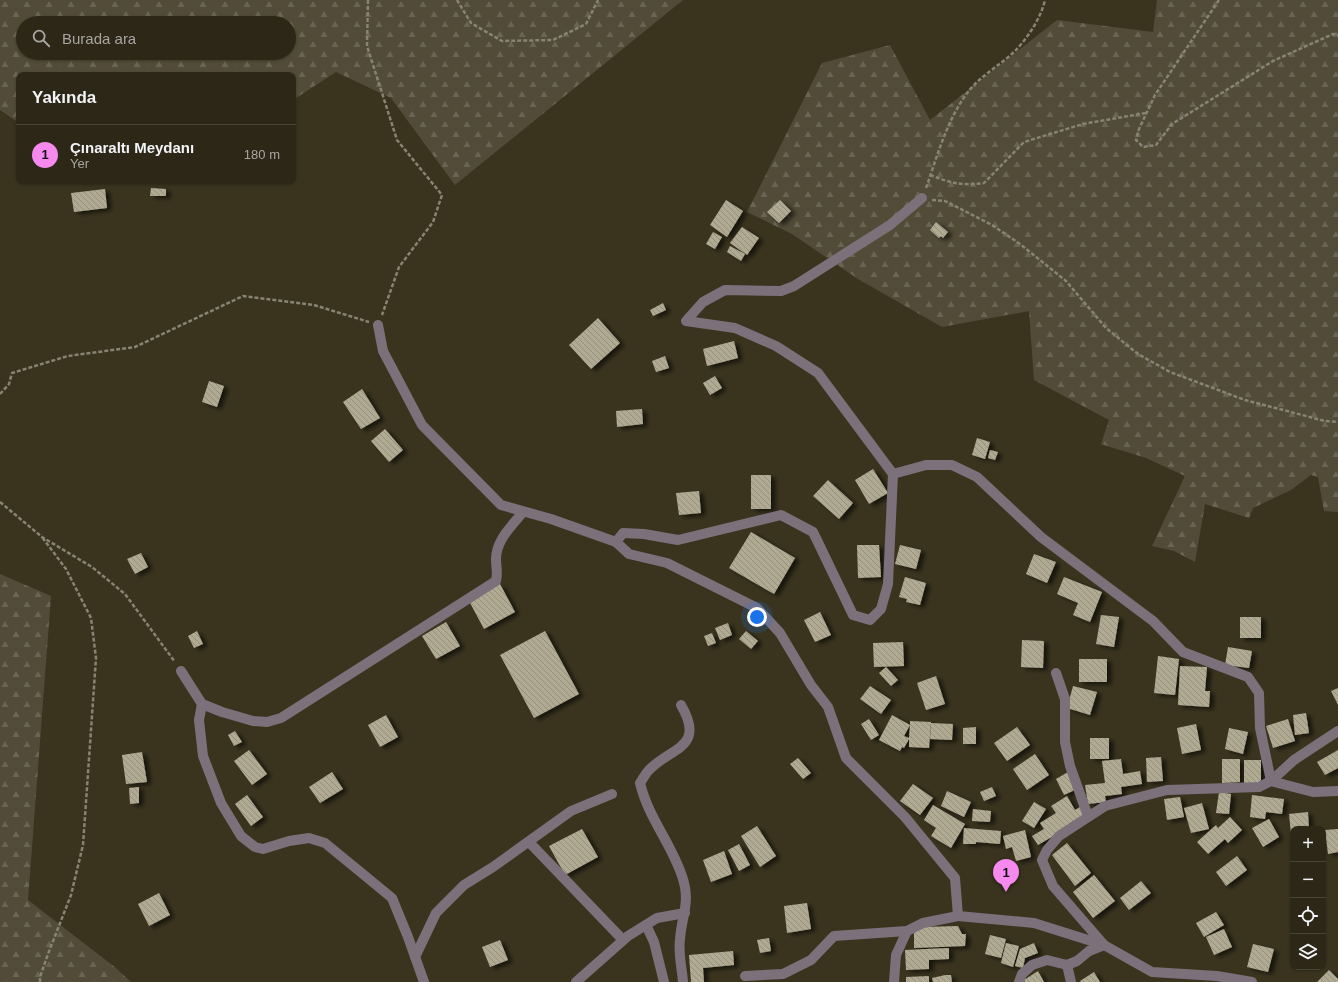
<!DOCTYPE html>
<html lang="tr">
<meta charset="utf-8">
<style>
body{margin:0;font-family:Helvetica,sans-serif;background:#383324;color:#f1f3f6}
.controls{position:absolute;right:12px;bottom:12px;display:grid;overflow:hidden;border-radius:8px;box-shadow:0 1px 3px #0004}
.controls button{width:36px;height:36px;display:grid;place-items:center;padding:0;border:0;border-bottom:1px solid #484436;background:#2c2717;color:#f1f3f6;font:20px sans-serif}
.you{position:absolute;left:757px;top:617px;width:14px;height:14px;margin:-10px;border:3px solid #fff;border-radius:50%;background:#1a73e8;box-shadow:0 0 0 6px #1a73e833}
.badge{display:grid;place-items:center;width:26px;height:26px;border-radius:50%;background:#f589ee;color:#111;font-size:13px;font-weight:700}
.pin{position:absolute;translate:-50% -33px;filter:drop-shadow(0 1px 2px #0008)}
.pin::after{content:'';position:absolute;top:21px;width:14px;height:12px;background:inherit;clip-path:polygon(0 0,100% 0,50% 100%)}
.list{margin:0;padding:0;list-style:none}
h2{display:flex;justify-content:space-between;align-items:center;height:52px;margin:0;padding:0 16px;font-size:17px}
h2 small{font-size:13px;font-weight:400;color:#a6a5a1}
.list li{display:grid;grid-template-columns:26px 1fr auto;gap:12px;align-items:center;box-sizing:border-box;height:60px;padding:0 16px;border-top:1px solid #484436}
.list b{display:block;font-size:15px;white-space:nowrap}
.list p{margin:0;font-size:13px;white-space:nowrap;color:#a6a5a1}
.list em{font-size:13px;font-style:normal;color:#a6a5a1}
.icon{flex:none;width:22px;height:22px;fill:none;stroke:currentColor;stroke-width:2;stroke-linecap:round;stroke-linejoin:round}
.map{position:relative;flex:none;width:1338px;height:982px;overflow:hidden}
.search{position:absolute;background:#2c2717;box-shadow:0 1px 3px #0004;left:16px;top:16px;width:280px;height:44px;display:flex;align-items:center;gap:10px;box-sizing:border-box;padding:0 14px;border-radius:22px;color:#a6a5a1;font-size:15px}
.panel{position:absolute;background:#2c2717;box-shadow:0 1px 3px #0004;left:16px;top:72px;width:280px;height:112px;border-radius:8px}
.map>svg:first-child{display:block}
.forest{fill:url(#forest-firs);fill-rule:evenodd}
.building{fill:url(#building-back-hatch);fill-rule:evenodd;filter:url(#shadow)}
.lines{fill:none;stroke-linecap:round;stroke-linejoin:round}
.path{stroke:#888372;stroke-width:2.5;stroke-dasharray:4 2;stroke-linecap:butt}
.minor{stroke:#7c717b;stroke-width:10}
</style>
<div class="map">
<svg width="1338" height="982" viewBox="0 0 1338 982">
<defs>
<pattern id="forest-firs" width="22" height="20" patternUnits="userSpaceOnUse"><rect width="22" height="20" fill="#514b38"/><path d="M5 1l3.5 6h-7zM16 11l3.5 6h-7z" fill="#6a6454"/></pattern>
<pattern id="building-back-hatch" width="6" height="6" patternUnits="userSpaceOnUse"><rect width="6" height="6" fill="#b1aa93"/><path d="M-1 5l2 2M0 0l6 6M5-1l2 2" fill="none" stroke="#95907e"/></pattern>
<filter id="shadow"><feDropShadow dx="4.5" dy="2.5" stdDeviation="2" flood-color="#0009"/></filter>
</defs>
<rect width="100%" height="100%" fill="#3a341f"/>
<g class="forest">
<path d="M0,0H683L455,185L391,98L336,72L293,100V75H19V123L0,110ZM23,23H289V53H23Z"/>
<path d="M1157,0H1338V512L1324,511L1318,477L1311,475L1291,490L1253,508L1249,518L1205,504L1195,562L1174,551L1152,546L1185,476L1146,458L1101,444L1109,420L1034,380L1029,311L942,327L858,279L792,234L747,212L822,63L890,45L930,120L1057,20L1153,32Z"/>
<path d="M0,574L51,596L28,900L116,968L131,982H0Z"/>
</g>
<g class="building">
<path d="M151,188L166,189V196H150Z"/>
<path d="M105,189L107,208L74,212L71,193Z"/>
<path d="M726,200L743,211L727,237L710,225Z"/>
<path d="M780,200L791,211L779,223L767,212Z"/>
<path d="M936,222L948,232L943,238L941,236L939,238L930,230Z"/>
<path d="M742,227L759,238L747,255L730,243Z"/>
<path d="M713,232L722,237L715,249L706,244Z"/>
<path d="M730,246L745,254L741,261L727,252Z"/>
<path d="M663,303L666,310L653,316L650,310Z"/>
<path d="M598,318L620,343L591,369L569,345Z"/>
<path d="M734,341L738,358L707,366L703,349Z"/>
<path d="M665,356L669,368L656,372L652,361Z"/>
<path d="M715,376L722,388L710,395L703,383Z"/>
<path d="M209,381L224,386L217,407L202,402Z"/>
<path d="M362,389L380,418L361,429L343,402Z"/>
<path d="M642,409L643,424L617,427L616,411Z"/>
<path d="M385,429L403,450L389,462L371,441Z"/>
<path d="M977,438L990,442L985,459L972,455Z"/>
<path d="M990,450L998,452L995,460L988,458Z"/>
<path d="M873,469L888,493L869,504L855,480Z"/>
<rect x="751" y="475" width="20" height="34"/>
<path d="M828,480L853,503L839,519L813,496Z"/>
<path d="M699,491L701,513L679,515L676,493Z"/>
<path d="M751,532L795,558L774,594L729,568Z"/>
<path d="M857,545H879L881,577L858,578Z"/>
<path d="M900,545L921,550L916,569L895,564Z"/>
<path d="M141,553L148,567L135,574L127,559Z"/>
<path d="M1034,554L1056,562L1047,583L1026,574Z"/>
<path d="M905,577L926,583L920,605L906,602L907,599L899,597Z"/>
<path d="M1064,577L1102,592L1090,622L1073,615L1078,603L1057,594Z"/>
<path d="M500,584L515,612L484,629L469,601Z"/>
<path d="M820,612L831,635L815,642L804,620Z"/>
<path d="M1101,615L1119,617L1114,647L1096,644Z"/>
<rect x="1240" y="617" width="21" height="21"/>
<path d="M446,622L460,646L436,659L422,636Z"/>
<path d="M728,623L732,635L720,640L715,628Z"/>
<path d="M197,631L203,644L194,648L188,636Z"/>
<path d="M545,631L579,694L534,718L500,655Z"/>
<path d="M746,631L758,641L751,649L739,639Z"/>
<path d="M712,633L716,643L708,646L704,636Z"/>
<path d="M1022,640L1044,641L1043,668L1021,667Z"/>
<path d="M903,642L904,666L874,667L873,643Z"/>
<path d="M1228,647L1252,651L1249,668L1225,665Z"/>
<path d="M1158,656L1179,659L1175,695L1154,693Z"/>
<rect x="1079" y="659" width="28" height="23"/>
<path d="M1180,666L1207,667L1205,691H1210L1209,707L1178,705Z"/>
<path d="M886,667L898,680L891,686L879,673Z"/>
<path d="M936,676L945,704L926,710L917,683Z"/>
<path d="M870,686L891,700L881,714L860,699Z"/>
<path d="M1073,686L1097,692L1090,715L1067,708Z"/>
<path d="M1338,688V705L1331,691Z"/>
<path d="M1306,713L1309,733L1295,735L1293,715Z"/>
<path d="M386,715L398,737L380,747L368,725Z"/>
<path d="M892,715L910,725V721L931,722L929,748L909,747V739L904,748L902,747L900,751L879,740ZM910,725L909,738L904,736Z"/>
<path d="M869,719L879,735L871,740L861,724Z"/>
<path d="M1288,719L1295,741L1273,748L1266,726Z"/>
<path d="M931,723L953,724L952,740L930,739Z"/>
<path d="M1196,724L1201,750L1182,754L1177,728Z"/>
<path d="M976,727V744H963V728Z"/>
<path d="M1017,727L1030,745L1007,761L994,743Z"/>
<path d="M1229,728L1248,732L1243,754L1225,749Z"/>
<path d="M235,731L242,742L234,746L228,735Z"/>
<rect x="1090" y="738" width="19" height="21"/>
<path d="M249,750L267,774L252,785L234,761Z"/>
<path d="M1338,750V768L1325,775L1317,762Z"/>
<path d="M142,752L147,782L126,784L122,755Z"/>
<path d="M1035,754L1049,775L1027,790L1013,769Z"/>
<path d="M1161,757L1163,781L1147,782L1146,758Z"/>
<path d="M798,758L811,773L803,779L790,764Z"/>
<path d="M1121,759L1123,774L1140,771L1142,784L1121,787L1122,794L1105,796L1106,802L1088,804L1085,785L1105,783L1102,761Z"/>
<path d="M1222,759H1240V782L1222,783Z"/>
<path d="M1244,760H1261V784L1244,783Z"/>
<path d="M332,772L343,789L320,803L309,787Z"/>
<path d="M1068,772L1077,789L1064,795L1056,779Z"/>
<path d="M913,784L933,798L920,815L900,801Z"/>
<path d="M139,787V803L130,804L129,788Z"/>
<path d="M992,787L996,796L984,801L980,792Z"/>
<path d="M947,791L971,802L964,817L941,806Z"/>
<path d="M1219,792L1231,794L1229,814L1216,813Z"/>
<path d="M247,795L263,817L251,826L235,804Z"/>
<path d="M1252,795L1284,799L1282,814L1266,812L1265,819L1250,817Z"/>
<path d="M1067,796L1075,810L1080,807L1086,817L1038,845L1032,836L1044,829L1040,823L1056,813L1051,806Z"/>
<path d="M1180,797L1184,817L1167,820L1164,799Z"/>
<path d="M1034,802L1046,809L1034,828L1022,821Z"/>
<path d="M1202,803L1209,829L1191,833L1184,808Z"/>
<path d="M933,805L965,824L951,848L931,836L936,828L924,820Z"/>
<path d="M973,809L991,811L990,822L972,821Z"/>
<path d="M1308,812L1309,829H1293V834H1291L1289,814Z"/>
<path d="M1230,817L1242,830L1228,843L1225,839L1208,854L1197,842L1216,825L1218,828Z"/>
<path d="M1269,819L1279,837L1263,847L1252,828Z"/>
<path d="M757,826L776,856L760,867L741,836Z"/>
<path d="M964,828L1001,831L1000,844L976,842V844H963Z"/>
<path d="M582,829L598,857L565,875L549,846Z"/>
<path d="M1338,829V852L1328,854L1325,830Z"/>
<path d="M1025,830L1031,857L1016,861L1012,847L1006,849L1003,836Z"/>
<path d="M1067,843L1091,873L1075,886L1052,855Z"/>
<path d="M739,844L750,865L739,871L728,850Z"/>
<path d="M724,851L732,874L711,882L703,860Z"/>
<path d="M1237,856L1247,870L1226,886L1216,872Z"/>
<path d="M1094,875L1115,901L1093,918L1073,892Z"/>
<path d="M1141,881L1151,893L1129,910L1120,898Z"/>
<path d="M159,893L170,915L149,926L138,904Z"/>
<path d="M807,903L811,929L787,933L784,906Z"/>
<path d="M1216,912L1224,925L1204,937L1196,923Z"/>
<path d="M958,926L962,934H966L965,946L914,948V933L922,927Z"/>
<path d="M1224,929L1232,947L1214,955L1206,937Z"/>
<path d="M990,935L1006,939L1001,958L985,954Z"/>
<path d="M769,938L771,951L760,953L757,940Z"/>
<path d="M500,940L508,960L490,967L482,947Z"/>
<path d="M1006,943L1019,946L1013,967L1001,963Z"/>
<path d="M1034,943L1038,953L1025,958L1023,968L1015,966L1020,949Z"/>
<path d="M1253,944L1274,949L1268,972L1247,967Z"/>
<path d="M949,948V959L929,960V969L906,970L905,950Z"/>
<path d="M733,951L734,965L703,968L704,982H691L689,955Z"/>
<path d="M1329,970L1338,979V982H1317Z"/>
<path d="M1038,971L1044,982H1025L1024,980Z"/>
<path d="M1094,972L1100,982H1081L1080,981Z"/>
<path d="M945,975H951L952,982H933L932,978Z"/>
<path d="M929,976V982H906V977Z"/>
</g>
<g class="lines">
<g class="path">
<path d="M368,0L367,46L397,140L442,195L433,222L399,267L382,315"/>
<path d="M457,0L471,23L502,41L553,40L586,24L598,0"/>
<path d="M1219,0L1155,95L1139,129L1136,140L1143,147L1156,145L1172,124L1273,61L1333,34L1338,35"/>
<path d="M930,175C951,183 962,186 984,183L1024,142L1083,124L1146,113"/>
<path d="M926,188C937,157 947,119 968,92C980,76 999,66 1014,52C1027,39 1041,18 1045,0"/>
<path d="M932,200L945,201L992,225L1020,244L1066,281L1106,328L1138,354L1170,372L1245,400L1325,421L1338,422"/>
<path d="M0,394L9,384L12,373L68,356L135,347L243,296L314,305L369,322"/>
<path d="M0,502L42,537L92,567L125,594L175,662"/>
<path d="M40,982V977L48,954L71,895L83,845L96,658L91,618L66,569L42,537"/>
</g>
<g class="minor">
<path d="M378,325L383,351L422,425L501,505L551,519L616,542L629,554L667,563L757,608L780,633L811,685L828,707L846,758L905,817L955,878L958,916L1034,923L1104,945L1152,972L1217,976L1252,982"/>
<path d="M893,474L926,465H952L977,477L1041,537L1153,621L1183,652L1248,677L1259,693L1260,728L1271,781"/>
<path d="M616,542L623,533L644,534L678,540L781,515L813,532L853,615L870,620L881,609L888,584L893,474L818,373L776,346L735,328L686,321L703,302L725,290L781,291L794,286L890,225L922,198"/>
<path d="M181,671L202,704L222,712L253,721L267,722L281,718L496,581C498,573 496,567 496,559C496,540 512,526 523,512"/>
<path d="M1056,673L1065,699V742L1070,766L1088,816"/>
<path d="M202,704L199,720L203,756L221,803L241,836L255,847L263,849L289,841L309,838L325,843L358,870L392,898L408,937L424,982"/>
<path d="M681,705C706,748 671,747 649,770C645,774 643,779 640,783C648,817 671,843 682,876C691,902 682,914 680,939C678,953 682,968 683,982"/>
<path d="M1271,781L1313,792L1338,791"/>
<path d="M529,842L623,940"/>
<path d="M646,925L654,942L664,982"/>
<path d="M1104,945L1053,886L1042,860L1047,850L1059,836L1105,806L1167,790L1259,787L1271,781L1294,760L1338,731"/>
<path d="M415,957L436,913L464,885L493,867L571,811L612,794"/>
<path d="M1067,965L1071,982"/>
<path d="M745,976L783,974L811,960L834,936L907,931"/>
<path d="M576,982L628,936L657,918L685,913"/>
<path d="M894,982L896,955L907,931L923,923L958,916"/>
<path d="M1019,982L1022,974L1032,965L1047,960L1067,965L1077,961L1089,951L1104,945"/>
</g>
</g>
</svg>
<div class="controls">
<button>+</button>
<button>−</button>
<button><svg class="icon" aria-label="locate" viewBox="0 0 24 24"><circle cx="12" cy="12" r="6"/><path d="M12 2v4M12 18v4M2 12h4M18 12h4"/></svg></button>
<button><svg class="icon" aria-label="layers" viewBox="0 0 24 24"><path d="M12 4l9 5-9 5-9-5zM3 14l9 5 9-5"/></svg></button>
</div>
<div class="you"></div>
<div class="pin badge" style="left:1006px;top:892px">1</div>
<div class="search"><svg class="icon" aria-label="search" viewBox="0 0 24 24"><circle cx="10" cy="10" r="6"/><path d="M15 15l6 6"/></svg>Burada ara</div>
<section class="panel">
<h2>Yakında<small></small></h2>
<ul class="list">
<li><span class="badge">1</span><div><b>Çınaraltı Meydanı</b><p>Yer</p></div><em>180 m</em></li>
</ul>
</section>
</div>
